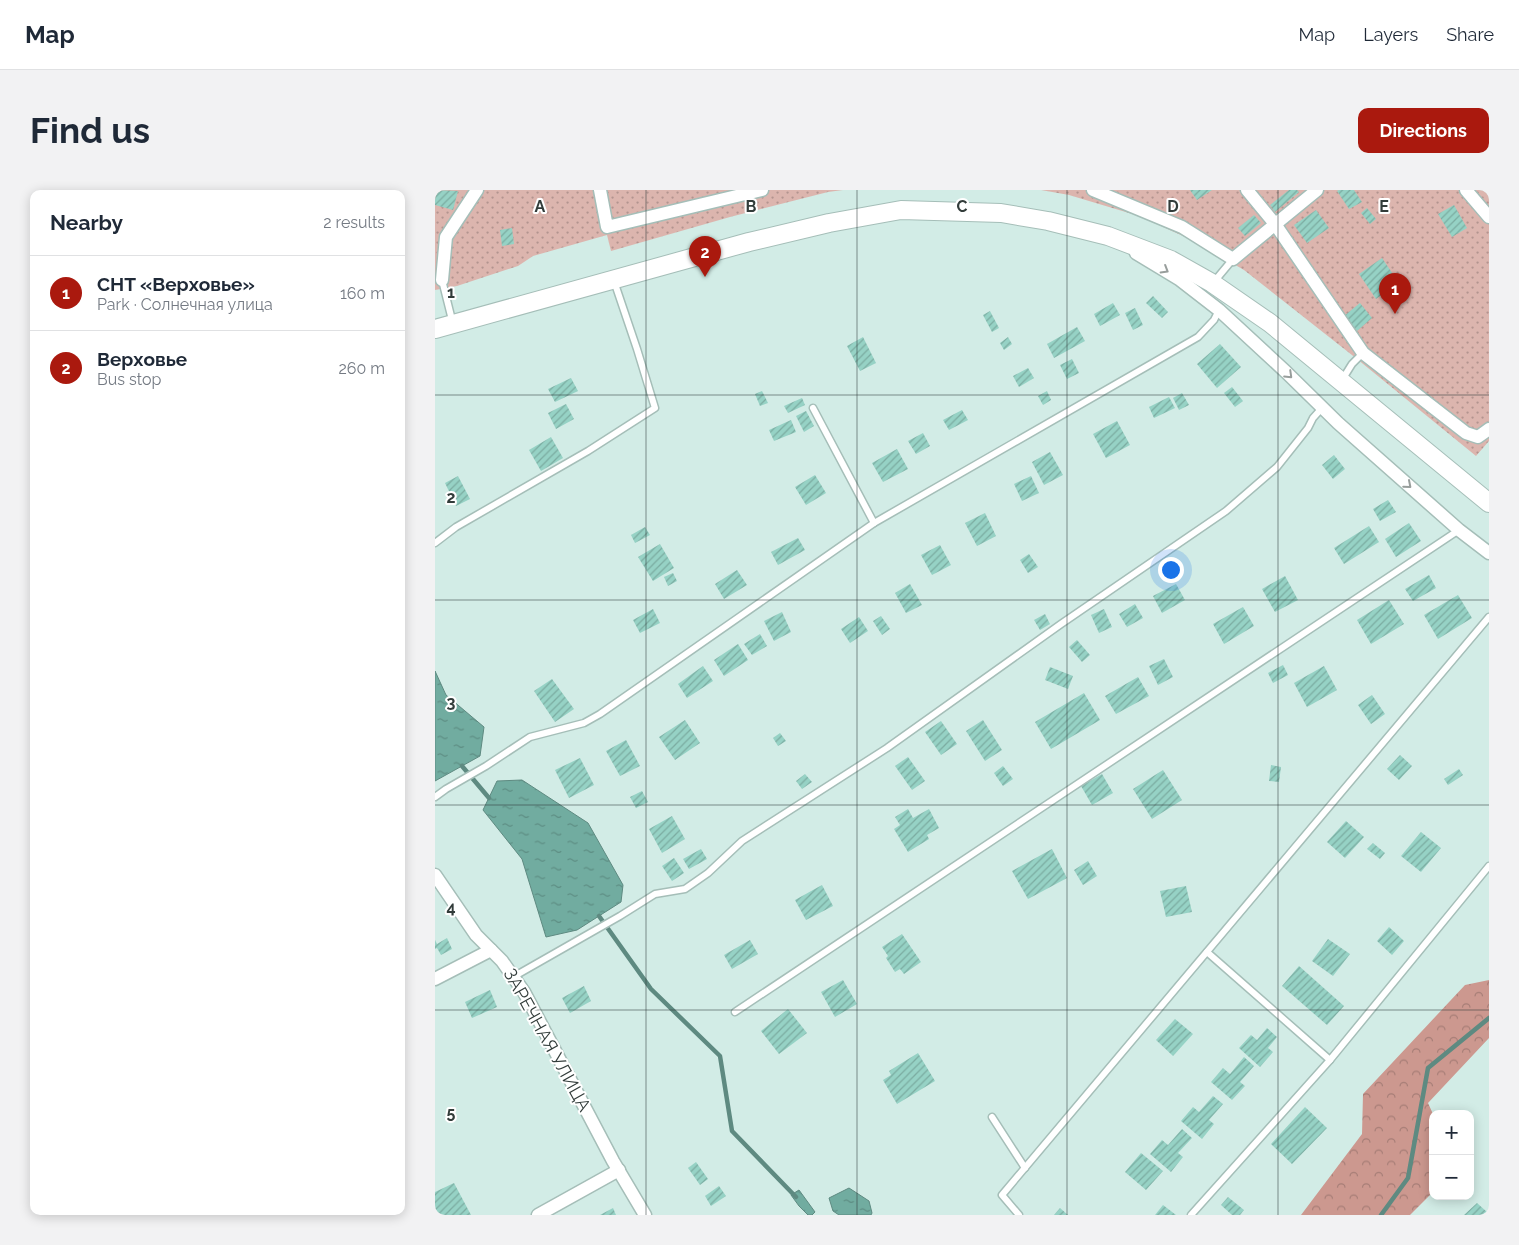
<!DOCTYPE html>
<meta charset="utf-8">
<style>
body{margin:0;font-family:Raleway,sans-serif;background:#f2f2f3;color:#1f2937}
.controls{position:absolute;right:15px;bottom:15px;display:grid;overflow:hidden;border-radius:10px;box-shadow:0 2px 12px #0003}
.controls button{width:45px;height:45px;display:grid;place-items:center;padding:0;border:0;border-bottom:1px solid #e0e1e3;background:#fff;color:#1f2937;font:25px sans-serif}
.you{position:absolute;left:735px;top:379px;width:18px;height:18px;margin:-12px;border:4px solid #fff;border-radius:50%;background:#1a73e8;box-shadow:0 0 0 8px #1a73e833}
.badge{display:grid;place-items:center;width:32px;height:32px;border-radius:50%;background:#aa190e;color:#fff;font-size:16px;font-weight:700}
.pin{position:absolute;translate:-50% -41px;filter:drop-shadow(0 1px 2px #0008)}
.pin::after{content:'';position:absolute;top:26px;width:18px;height:15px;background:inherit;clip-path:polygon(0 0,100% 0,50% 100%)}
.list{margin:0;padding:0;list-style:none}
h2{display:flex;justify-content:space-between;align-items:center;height:65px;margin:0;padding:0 20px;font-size:21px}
h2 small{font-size:16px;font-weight:400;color:#747a83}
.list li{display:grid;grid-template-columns:32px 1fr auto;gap:15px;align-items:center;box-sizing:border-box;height:75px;padding:0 20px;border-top:1px solid #e0e1e3}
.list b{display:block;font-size:19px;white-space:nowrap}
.list p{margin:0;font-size:16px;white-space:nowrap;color:#747a83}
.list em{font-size:16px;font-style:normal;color:#747a83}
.map{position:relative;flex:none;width:1054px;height:1025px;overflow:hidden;border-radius:10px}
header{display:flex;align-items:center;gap:30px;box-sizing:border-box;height:70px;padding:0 25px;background:#fff;border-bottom:1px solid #e0e1e3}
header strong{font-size:24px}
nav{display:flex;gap:28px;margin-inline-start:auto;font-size:18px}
.intro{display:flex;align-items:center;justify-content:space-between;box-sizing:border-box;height:120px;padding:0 30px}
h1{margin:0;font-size:35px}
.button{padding:12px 22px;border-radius:10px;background:#aa190e;color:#fff;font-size:18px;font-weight:700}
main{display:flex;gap:30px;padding:0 30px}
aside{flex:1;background:#fff;border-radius:10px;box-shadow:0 2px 12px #0003}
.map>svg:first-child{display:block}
.forest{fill:url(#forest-crowns)}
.garden{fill:url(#garden-dots)}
.water{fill:url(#water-ripples);stroke:#5e8a81}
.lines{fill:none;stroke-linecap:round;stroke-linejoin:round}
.stream{stroke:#5e8a81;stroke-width:4.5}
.building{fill:url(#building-hatch)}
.lane-casing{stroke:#a5beb8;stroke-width:9}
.street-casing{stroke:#a5beb8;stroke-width:15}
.secondary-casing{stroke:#a5beb8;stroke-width:20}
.lane{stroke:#fff;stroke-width:6}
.street{stroke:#fff;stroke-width:12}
.secondary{stroke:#fff;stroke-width:18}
.oneway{stroke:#989e9c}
.grid{fill:none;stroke:#323c3a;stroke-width:1;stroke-opacity:0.55}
.labels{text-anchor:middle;stroke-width:4;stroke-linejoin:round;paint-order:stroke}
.street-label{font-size:18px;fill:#323c3a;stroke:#fff}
.grid-label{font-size:16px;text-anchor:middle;font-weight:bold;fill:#323c3a;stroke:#fff;stroke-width:4;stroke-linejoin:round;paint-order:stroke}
</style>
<header>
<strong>Map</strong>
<nav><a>Map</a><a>Layers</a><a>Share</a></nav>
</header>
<div class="intro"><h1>Find us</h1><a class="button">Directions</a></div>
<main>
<aside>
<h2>Nearby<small>2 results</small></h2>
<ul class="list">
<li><span class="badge">1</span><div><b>СНТ «Верховье»</b><p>Park · Солнечная улица</p></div><em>160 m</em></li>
<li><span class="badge">2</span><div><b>Верховье</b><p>Bus stop</p></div><em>260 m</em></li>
</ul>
</aside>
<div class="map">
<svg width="1054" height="1025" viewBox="0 0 1054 1025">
<defs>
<pattern id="forest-crowns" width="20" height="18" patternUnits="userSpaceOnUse" patternTransform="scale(1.25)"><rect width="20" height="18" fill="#cc988f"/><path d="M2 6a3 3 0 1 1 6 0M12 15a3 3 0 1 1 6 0" fill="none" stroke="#a67d76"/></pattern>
<pattern id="garden-dots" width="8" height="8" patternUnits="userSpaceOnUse" patternTransform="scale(1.25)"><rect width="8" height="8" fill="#dcb5ae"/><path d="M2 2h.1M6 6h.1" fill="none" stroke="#b3948f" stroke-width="1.8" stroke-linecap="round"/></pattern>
<pattern id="water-ripples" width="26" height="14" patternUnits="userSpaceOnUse" patternTransform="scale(1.25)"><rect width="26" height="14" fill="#71aca0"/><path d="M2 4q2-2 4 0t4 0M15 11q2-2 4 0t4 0" fill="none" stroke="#5d8d83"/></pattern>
<pattern id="building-hatch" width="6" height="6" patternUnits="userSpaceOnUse" patternTransform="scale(1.25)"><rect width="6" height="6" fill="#96d2c5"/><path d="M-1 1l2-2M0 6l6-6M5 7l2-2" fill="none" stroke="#7baca1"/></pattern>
</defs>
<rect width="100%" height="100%" fill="#d2ece6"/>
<path class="forest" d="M1054,790V848L993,913L998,924V1002L975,1025H866L927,944L928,904L1030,795Z"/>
<g class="garden">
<path d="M0,0H408L393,2L295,27L176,61L172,45L98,66L83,76L22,96L0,100Z"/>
<path d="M606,0H1054V251L1041,266L922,169L809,80L759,51L704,26L634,5Z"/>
</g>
<g class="water">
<path d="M0,481L11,505L49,537L45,566L0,591Z"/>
<path d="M87,590L153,633L188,695L186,712L142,740L111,747L87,669L48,620L62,591Z"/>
<path d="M414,998L434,1011L437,1023L436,1025H404L398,1021L394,1008Z"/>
<path d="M364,1000L380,1022L377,1025H373L364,1016L356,1005Z"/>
</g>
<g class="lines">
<g class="stream">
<path d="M27,576L54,608"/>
<path d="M164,726L216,799L285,866L297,941L361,1007"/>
<path d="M946,1025L973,988L993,878L1054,828"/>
</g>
</g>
<g class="building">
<path d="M0,0L23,1L18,20L0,15Z"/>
<path d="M755,0H777L762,10Z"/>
<path d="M854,0H862L864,2L840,22L835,15Z"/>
<path d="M904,0H919L927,12L914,19L902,1Z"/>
<path d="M1019,15L1032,38L1017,47L1003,24Z"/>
<path d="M932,18L941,29L935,34L926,23Z"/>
<path d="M881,20L894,38L872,53L859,35Z"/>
<path d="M819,25L826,33L810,46L803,38Z"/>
<path d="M77,38L79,54L67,56L65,40Z"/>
<path d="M947,68L964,93L941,109L924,84Z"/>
<path d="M718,106L733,122L727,128L711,113Z"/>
<path d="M678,113L685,125L665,136L659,124Z"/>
<path d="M925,113L937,128L922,141L909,126Z"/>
<path d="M700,118L708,135L698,140L690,123Z"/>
<path d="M555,121L564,138L557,142L548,125Z"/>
<path d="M642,137L650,151L619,168L612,154Z"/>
<path d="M428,147L441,173L425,181L412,156Z"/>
<path d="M573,147L577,154L569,160L565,153Z"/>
<path d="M785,154L806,177L782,198L762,174Z"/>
<path d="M637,169L644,183L632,189L625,175Z"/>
<path d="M593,178L599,188L584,197L578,186Z"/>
<path d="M136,188L143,201L120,212L113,199Z"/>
<path d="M797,197L808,211L800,217L789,203Z"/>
<path d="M327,201L333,213L325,216L320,204Z"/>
<path d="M612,201L616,210L608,215L603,206Z"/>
<path d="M747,203L754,215L744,220L738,208Z"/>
<path d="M734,207L740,218L719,228L714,217Z"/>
<path d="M367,208L370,215L353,223L349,216Z"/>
<path d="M131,214L139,229L121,239L113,223Z"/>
<path d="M527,220L533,230L514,240L508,230Z"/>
<path d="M371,221L379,236L369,242L361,226Z"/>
<path d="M356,230L361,242L339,251L334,240Z"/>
<path d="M682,231L695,255L671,268L658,244Z"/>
<path d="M488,243L495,256L481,264L473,251Z"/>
<path d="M116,247L128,268L106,281L94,260Z"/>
<path d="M462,259L473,279L448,292L437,273Z"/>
<path d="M615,262L628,285L609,295L597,272Z"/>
<path d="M899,265L910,279L898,289L887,275Z"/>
<path d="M380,285L391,303L371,315L360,297Z"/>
<path d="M23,286L35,309L21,316L10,293Z"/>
<path d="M596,286L604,303L587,311L579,294Z"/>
<path d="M953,310L961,322L945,331L938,319Z"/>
<path d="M550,323L561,346L542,356L530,333Z"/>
<path d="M974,333L986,351L961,367L950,349Z"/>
<path d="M934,336L944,352L909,374L899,358Z"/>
<path d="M210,337L215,345L200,353L196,345Z"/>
<path d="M363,348L370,360L343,375L336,362Z"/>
<path d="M225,354L239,378L218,391L203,367Z"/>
<path d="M505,355L516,375L497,385L486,365Z"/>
<path d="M594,364L603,377L593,383L585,370Z"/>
<path d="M302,380L312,395L289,409L280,394Z"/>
<path d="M238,383L242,391L233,396L229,387Z"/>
<path d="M994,385L1001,398L978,411L970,399Z"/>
<path d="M850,386L863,410L840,422L827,399Z"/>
<path d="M475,394L487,415L471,423L460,403Z"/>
<path d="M741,394L750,410L727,423L718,406Z"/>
<path d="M1023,405L1037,428L1003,449L989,425Z"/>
<path d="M954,410L969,434L936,454L922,430Z"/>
<path d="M700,414L708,428L692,437L684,424Z"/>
<path d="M808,417L819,436L789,454L778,434Z"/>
<path d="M218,419L225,433L205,443L198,430Z"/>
<path d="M669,419L677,437L664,443L656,425Z"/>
<path d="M347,422L356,442L339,451L329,431Z"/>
<path d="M610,424L615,434L605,440L599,430Z"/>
<path d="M446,426L455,439L447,445L438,431Z"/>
<path d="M424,427L433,441L415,453L406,439Z"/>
<path d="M325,444L332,456L317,465L309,454Z"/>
<path d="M642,450L655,465L647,472L634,457Z"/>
<path d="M303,454L313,470L289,486L279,470Z"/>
<path d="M729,469L738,487L723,495L714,476Z"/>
<path d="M848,475L853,485L838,493L833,483Z"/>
<path d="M268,476L278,491L252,508L243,494Z"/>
<path d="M889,476L902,500L872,517L859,493Z"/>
<path d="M615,477L638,486L633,499L610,490Z"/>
<path d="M703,487L714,506L681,524L670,506Z"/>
<path d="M117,489L139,519L120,532L99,501Z"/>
<path d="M649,503L665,530L616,559L600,532Z"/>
<path d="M937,505L950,524L936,534L923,515Z"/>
<path d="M250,530L265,553L240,570L224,547Z"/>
<path d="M548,530L567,560L550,571L531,541Z"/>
<path d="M506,531L522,554L506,565L490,542Z"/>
<path d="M345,543L351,551L343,556L338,548Z"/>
<path d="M191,550L205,576L185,586L171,561Z"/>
<path d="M965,565L977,576L964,590L952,579Z"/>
<path d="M473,567L490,591L477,600L460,576Z"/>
<path d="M145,568L159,595L134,608L120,580Z"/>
<path d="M836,575L846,577L844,592L834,591Z"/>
<path d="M568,576L578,589L568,596L559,583Z"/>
<path d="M1024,579L1028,585L1013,595L1009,589Z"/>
<path d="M728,580L747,610L717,629L698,599Z"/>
<path d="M370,584L377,592L367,599L361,591Z"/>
<path d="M667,584L678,603L657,615L646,596Z"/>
<path d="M207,601L213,612L201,618L195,607Z"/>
<path d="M473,619L478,628L494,619L504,638L492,645L494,649L473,662L459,639L465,635L460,627Z"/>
<path d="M237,626L250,649L227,663L214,639Z"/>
<path d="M911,631L929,647L910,668L892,652Z"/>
<path d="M986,642L1006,658L986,682L966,666Z"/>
<path d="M938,653L950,663L945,669L932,659Z"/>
<path d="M266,659L272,669L254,679L248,669Z"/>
<path d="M617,659L632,688L593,709L577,681Z"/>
<path d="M239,668L249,683L237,691L227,676Z"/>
<path d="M653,671L662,686L648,695L639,680Z"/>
<path d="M387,695L398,716L371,730L360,710Z"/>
<path d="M751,696L757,722L731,727L725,701Z"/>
<path d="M954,737L969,751L957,765L942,751Z"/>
<path d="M467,744L486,772L469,784L465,779L460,782L451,768L453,766L447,757Z"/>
<path d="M12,748L17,759L6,765L2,758L0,759V750L2,754Z"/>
<path d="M893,749L915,764L898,786L877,771Z"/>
<path d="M315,750L323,764L297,779L289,765Z"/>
<path d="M864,776L909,816L892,835L847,796Z"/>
<path d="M408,790L422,814L400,827L386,802Z"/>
<path d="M149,796L156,811L135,823L127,808Z"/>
<path d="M55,800L62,817L37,828L30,812Z"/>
<path d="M353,819L372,843L344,864L326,841Z"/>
<path d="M740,829L758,844L738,866L721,850Z"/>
<path d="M832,838L842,847L833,858L838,862L825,877L804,858L816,845L822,850Z"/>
<path d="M483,863L500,891L462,914L448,890L456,885L454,881Z"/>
<path d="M809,867L819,876L805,892L810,896L797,910L776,892L788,878L795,884Z"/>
<path d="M778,906L788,914L774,930L779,934L767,949L746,931L758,917L764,922Z"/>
<path d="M870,917L892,938L857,974L836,954Z"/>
<path d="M747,939L757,948L743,963L748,967L736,982L715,964L727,950L733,955Z"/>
<path d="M706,963L728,981L711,1000L690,982Z"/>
<path d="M261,972L273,989L265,995L253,978Z"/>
<path d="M19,993L36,1025H0V1002Z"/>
<path d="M284,996L291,1006L276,1016L270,1006Z"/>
<path d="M793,1007L809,1020L805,1025H797L786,1015Z"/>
<path d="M1042,1013L1052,1022L1049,1025H1029Z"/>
<path d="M728,1015L741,1025H720Z"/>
<path d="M178,1018L181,1025H165Z"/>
<path d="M625,1018L633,1025H619Z"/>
</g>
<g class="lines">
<g class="lane-casing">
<g id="lane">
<path d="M7,90L18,134"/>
<path d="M778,93L798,69"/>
<path d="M907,190L917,174L928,163"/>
<path d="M378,218L439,333"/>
<path d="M0,353L21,337L153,261L220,218L202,159L179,91"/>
<path d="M0,607L11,599L51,576L95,547L149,533L165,524L439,333L763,147L779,130L784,120"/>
<path d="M772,762L895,870"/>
<path d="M78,787L185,726L220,704L250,699L273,683L307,651L452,558L626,434L791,321L842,277L873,238L878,228L887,218"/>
<path d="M300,822L1024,340"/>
<path d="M557,927L590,978"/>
<path d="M584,1025L567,1005L1054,427"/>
<path d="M756,1025L895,870L1054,676"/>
</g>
</g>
<g class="street-casing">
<g id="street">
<path d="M165,0L172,37L327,0"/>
<path d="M658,0L747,37L798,69L882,0"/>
<path d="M812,0L840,34L928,163L1031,243L1043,247L1054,239"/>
<path d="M1031,0L1054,27"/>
<path d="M701,63L744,89L784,120L851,182L903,233L1024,340L1054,363"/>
<path d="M7,90L11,47L42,0"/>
<path d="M0,685L41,745L67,771L89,802L178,971L210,1025"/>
<path d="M0,789L56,760"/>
<path d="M103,1025L184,980"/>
</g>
</g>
<g class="secondary-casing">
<path id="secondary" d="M0,139L314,52L394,33L466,20L566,23L613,31L673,46L736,70L777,93L835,133L1054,313"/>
</g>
<use href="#lane" class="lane"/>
<use href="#street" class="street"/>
<use href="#secondary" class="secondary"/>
</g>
<defs><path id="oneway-chevron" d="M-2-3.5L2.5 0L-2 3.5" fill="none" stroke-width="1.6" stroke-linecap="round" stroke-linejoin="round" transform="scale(1.25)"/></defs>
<g class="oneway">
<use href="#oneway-chevron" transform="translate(730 80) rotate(31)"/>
<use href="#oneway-chevron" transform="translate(854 185) rotate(44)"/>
<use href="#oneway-chevron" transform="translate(973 295) rotate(41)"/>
</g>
<path class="grid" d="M211,0V1025M422,0V1025M632,0V1025M843,0V1025M0,205H1054M0,410H1054M0,615H1054M0,820H1054"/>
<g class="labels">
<g class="street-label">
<text transform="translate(112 850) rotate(61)" y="6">ЗАРЕЧНАЯ УЛИЦА</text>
</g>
</g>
<g class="grid-label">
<text x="105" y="22">A</text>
<text x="316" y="22">B</text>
<text x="527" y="22">C</text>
<text x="738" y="22">D</text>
<text x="949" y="22">E</text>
<text x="16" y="108">1</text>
<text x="16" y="313">2</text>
<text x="16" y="518">3</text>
<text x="16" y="723">4</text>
<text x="16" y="928">5</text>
</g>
</svg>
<div class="controls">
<button>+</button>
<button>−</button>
</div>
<div class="you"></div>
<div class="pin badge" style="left:960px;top:124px">1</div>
<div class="pin badge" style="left:270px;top:87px">2</div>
</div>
</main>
